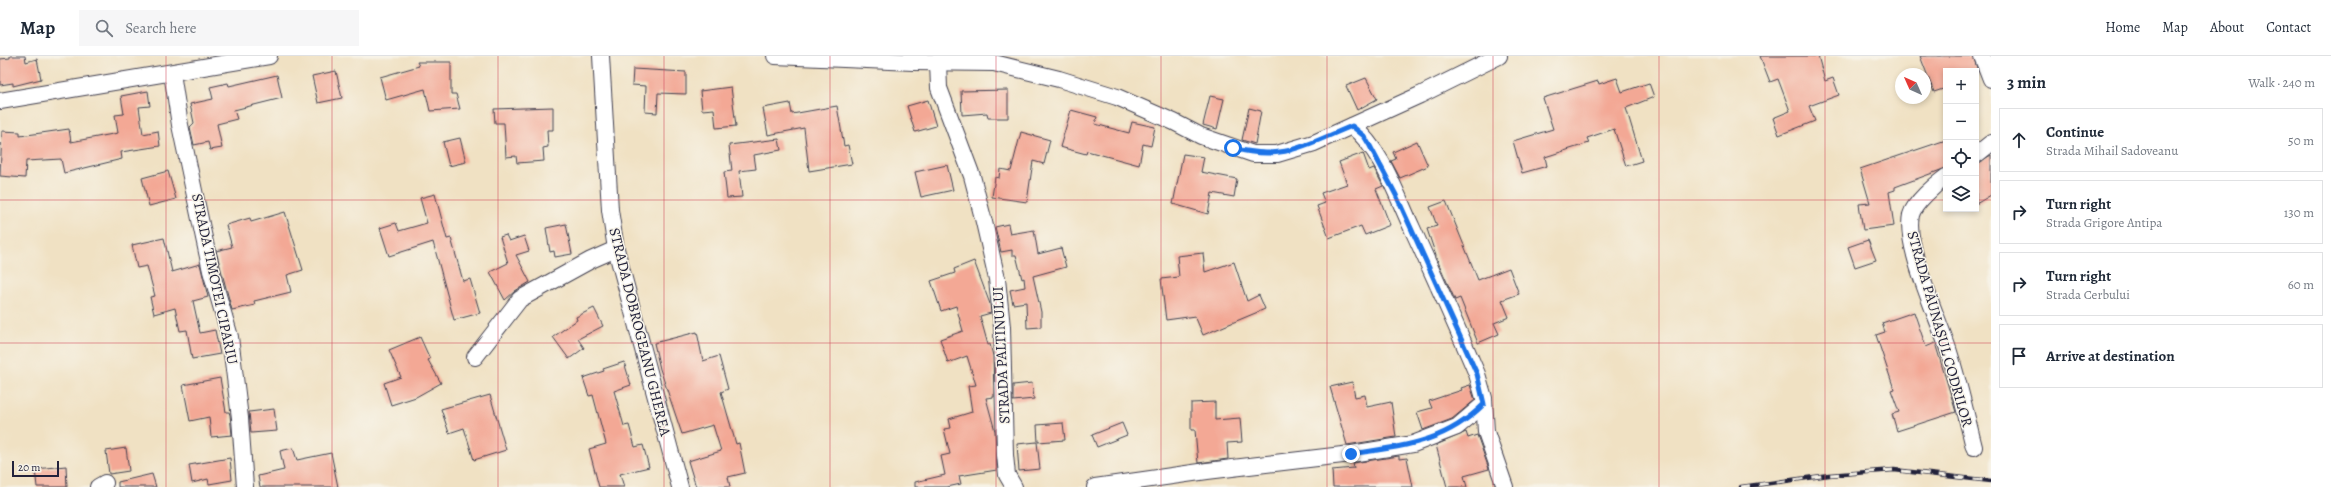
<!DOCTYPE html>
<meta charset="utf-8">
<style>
body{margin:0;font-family:Alegreya,serif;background:#f6f6f7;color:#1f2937}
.controls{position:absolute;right:12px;top:12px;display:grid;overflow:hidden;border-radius:0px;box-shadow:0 2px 6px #0003}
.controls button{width:36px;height:36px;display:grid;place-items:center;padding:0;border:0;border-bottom:1px solid #e0e1e3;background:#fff;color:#1f2937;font:20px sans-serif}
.compass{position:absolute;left:1895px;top:12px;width:36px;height:36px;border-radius:50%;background:#fff;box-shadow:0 2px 6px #0003;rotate:315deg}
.scale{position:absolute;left:12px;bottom:10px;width:47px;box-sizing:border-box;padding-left:4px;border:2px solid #22223b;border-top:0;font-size:11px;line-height:14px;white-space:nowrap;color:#22223b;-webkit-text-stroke:3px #f7f3e8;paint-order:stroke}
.stop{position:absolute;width:12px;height:12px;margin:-9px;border:3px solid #1a73e8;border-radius:50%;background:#fff}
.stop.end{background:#1a73e8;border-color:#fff;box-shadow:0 1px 4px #0008}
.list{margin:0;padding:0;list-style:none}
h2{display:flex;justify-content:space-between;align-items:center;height:52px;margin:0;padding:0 16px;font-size:17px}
h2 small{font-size:13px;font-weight:400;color:#747a83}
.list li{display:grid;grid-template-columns:26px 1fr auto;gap:12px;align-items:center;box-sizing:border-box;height:64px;margin:0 8px 8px;padding:0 8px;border:1px solid #e0e1e3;border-radius:0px}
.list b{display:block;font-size:15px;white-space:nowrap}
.list p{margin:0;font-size:13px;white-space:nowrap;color:#747a83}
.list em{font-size:13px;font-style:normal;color:#747a83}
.icon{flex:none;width:22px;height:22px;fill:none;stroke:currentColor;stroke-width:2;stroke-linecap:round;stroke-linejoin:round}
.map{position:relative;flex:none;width:1991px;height:431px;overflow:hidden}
header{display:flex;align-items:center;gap:24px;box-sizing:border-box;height:56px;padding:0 20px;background:#fff;border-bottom:1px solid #e0e1e3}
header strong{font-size:19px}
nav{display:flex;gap:22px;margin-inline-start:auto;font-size:14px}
.search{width:280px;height:36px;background:#f6f6f7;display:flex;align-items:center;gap:10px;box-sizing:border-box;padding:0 14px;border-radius:0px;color:#747a83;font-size:15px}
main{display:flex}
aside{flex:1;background:#fff}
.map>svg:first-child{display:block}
.building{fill:#f3a895}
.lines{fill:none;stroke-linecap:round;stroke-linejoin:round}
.minor-casing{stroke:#413f4f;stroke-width:18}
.minor{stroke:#fff;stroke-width:16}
.rail-casing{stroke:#22223b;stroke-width:4.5}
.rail{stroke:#f7f3e8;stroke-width:3;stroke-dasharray:9;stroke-linecap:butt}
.route{stroke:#1a73e8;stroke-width:5}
.grid{fill:none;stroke:#d1495b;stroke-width:1;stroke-opacity:0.55}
.labels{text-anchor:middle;stroke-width:3;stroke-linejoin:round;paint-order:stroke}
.street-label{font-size:15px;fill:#22223b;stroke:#f7f3e8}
</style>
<header>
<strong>Map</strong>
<div class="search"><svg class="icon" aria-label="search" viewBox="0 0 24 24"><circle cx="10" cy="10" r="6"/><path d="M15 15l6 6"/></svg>Search here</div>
<nav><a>Home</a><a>Map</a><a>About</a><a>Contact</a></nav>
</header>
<main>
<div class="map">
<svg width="1991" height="431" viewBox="0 0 1991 431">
<rect width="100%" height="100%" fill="#f7f3e8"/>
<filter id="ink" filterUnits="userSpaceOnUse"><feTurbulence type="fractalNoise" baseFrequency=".025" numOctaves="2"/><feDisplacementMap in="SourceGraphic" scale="8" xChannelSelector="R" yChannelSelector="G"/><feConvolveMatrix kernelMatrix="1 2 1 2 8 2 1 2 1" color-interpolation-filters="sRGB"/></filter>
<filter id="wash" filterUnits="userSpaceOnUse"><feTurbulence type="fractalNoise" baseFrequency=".012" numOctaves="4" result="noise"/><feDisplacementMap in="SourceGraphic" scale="16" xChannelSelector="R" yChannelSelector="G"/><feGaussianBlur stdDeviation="0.9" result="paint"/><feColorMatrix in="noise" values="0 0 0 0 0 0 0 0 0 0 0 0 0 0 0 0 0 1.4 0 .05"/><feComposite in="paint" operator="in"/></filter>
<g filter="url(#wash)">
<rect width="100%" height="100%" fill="#f0e1c3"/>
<g id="blocks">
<g class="building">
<path d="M10,0H25L26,6L37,3L41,23L13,30V27L0,29V3L10,2Z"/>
<path d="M1760,0H1818L1825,25L1833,22L1839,39L1809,50L1815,65L1779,79L1773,62L1790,55L1778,23L1770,26Z"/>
<path d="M1920,0H1973L1978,15H1946V32L1934,36Z"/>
<path d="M417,6H451V38H456L460,53L430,55L425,33L386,44L380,21L419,10Z"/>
<path d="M633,13L686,16V38L658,37L657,57L645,56L646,30L632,29Z"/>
<path d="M336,15L342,42L318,47L312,20Z"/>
<path d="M277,19L282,42L234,54L237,63L217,68L222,92L210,94L208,86L194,89L190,71L194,67L190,48L213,43L210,31L228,27L229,30Z"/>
<path d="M1366,22L1377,43L1357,54L1346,30Z"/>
<path d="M1617,22L1622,36L1649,27L1654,41L1626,52L1642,105L1626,110L1614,73L1587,82L1589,87L1545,101L1547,110L1522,117L1513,85L1553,73L1543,42L1598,25L1599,28Z"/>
<path d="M731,31L736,70L716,72L714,53L702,54L700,35Z"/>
<path d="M1008,34V62H988L987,57L962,59L961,35Z"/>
<path d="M148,35L150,50L139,51L143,78L158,75L160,90L121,96L122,103L64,117L61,103L26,105L25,122L0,120L2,75L20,76V80L69,73L71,86L118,77L115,59L124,58L121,40Z"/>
<path d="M1210,40L1224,43L1217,73L1203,69Z"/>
<path d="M928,44L936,70L915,76L907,50Z"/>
<path d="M790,47L792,58L837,50L844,90L848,89L852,108L809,115L804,72L768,79L763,52Z"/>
<path d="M553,51V74H547L548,91L543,92L544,105L517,107L516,100L506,101L504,67H495L494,53Z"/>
<path d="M1249,52L1261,55L1255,88L1242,84Z"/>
<path d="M1071,54L1097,61L1095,68L1129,77L1132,66L1155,71L1151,90L1143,88L1139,109L1087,95L1086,98L1060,91Z"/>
<path d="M1021,76L1050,84L1044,108L1033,105L1027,146L992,141L995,121L999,122L1000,113L1011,115Z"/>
<path d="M460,82L466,106L449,110L443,86Z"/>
<path d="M779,83L781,94L754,99L756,113L739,115L742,141L727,142L724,116L732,115L729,89Z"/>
<path d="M1946,84V112L1895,131V134L1889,136L1894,170L1863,174L1859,148L1870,147L1860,113Z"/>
<path d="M1417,85L1428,110L1400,122L1391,105L1396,103L1393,96Z"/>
<path d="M1363,97L1369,114L1374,112L1383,130L1376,133L1390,169L1365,179L1361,170L1329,182L1317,150L1325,147L1321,137L1347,128L1339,106Z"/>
<path d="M1183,98L1204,101L1201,116L1237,123L1234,141L1212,137L1208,158L1173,148Z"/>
<path d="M1991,99V139L1976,148V108Z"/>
<path d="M947,109L953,134L921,141L915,116Z"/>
<path d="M168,115L176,143L149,150L142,122Z"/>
<path d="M435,138L447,183L451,182L463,225L470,223L480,257L454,264L433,186L389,200L380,172L396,167L399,175L427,167L420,142Z"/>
<path d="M1446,145L1478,224L1509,212L1519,238L1502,244L1509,261L1494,267L1499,278L1478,287L1460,242L1455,244L1438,206L1427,173L1437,170L1430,151Z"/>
<path d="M285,156L303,214L287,219L291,236L254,245L255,249L232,254L216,195L232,191L226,169L250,162L251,166Z"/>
<path d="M566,168L572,198L555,201L554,195L550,196L546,172Z"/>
<path d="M1008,168L1010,178L1034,174L1038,198L1061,192L1066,211L1033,220L1041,256V271L1027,272L1026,246L1013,248L1010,234L1025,231L1024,222L1022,223L1016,199H1012V194L1001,196L995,171Z"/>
<path d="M506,179L509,185L524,180L529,195L516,199L530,226L515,235L505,244L490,216L508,207L500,181Z"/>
<path d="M164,182L172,216L200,208L208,241L193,245L200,277L215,274L220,298L192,303L187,274L180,275L175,252L154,258L150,241L155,240L147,210L137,212L132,189Z"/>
<path d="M1868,184L1876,204L1855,211L1848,191Z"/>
<path d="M1203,197L1205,216L1234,206L1247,245L1259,239L1265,253L1203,279L1195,260L1166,264L1161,223L1179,221L1177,200Z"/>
<path d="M974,205L990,248L991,257L980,260L988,289L990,288L993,300L994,341L986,342L995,375L997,414L959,420L961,428L947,431H915V426L945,419L941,400L950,398L944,373L951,372L949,363L972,356L968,330L976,329L967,300L948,307L940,283L963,275L956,250L941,255L931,225L955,217L954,213Z"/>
<path d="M594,252L603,270L578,283L584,292L569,303L553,281L577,264L576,261Z"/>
<path d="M1914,256L1926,291L1935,287L1956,356L1897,375L1892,358L1899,356L1891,334L1894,333L1876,279L1885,276L1882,267Z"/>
<path d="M697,276L703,305L719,300L728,333L721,336L736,388L739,387L745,417L728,421L730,431H696L688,405L721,395L713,369L682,378L660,313L654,287Z"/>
<path d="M420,281L430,303L428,304L441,327L416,341L391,349L384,327L401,321L389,294Z"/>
<path d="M624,306L631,329L614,335L624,370L629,369L635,391L643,389L649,411L620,418L624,431H599L589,393L606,388L593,339L589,340L583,322L604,315L603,313Z"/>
<path d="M220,322L226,356H229L230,359L232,379L211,381L209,361L190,365L183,329Z"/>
<path d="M1352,326L1355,341L1365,339L1367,351L1391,346L1396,381L1347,389L1330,331Z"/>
<path d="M1032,327L1034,343L1013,345V329Z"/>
<path d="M1470,329L1475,344L1452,363L1423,374L1417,356L1432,352L1429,345L1462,334L1461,332Z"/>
<path d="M490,339L506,394L474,404L464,372L449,377L441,353Z"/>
<path d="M1215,346V364L1240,362L1242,386L1227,387L1228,403L1198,407L1195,374H1191V347Z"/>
<path d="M274,353L277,375L251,377L249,356Z"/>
<path d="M1063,367L1065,384L1038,386L1037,369Z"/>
<path d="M1122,367L1127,379L1097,391L1092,379Z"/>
<path d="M1466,376L1468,382L1477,379L1489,413L1464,420L1467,431H1447L1436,389Z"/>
<path d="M1037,386L1040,413L1019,415L1017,388Z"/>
<path d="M126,392L129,415L109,418L106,395Z"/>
<path d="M293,392L297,404L331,397L338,431H260L258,420L284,414L280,395Z"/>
<path d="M1399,400V403L1407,402L1413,431H1333L1332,414L1354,412L1353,407Z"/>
<path d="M230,402L232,424L209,428L208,423L192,427L189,409Z"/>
<path d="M66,410L67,431H37L35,413Z"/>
<path d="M152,418L156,431H118V426Z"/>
</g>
</g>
</g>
<g filter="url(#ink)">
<use href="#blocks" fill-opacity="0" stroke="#413f4f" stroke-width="1"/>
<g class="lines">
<g class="minor-casing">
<g id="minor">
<path d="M601,0L610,154L616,193L680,431"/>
<path d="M775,0L913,6L994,7L1059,23L1117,41L1174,66L1201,80L1253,98H1277L1314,87L1420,39L1499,0"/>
<path d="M1982,0L1991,23"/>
<path d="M938,6L939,32L972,120L984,166L997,223L1002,271L1005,399L1007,419L1014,431"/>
<path d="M172,17L180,69L211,215L230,281L240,362L245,431"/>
<path d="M0,45L269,0"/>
<path d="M1352,70C1382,94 1396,138 1412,172C1434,220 1456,269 1477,318L1484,342L1486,376L1505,431"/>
<path d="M1976,99L1991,87"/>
<path d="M1946,121C1936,128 1914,147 1911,159C1904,191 1939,263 1949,296C1959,327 1966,359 1974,391"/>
<path d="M475,301L520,243L591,204L616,193"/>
<path d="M98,431L105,427"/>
<path d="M1095,431L1207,415L1351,398L1413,388L1457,371L1484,348"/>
</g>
</g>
<use href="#minor" class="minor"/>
<g class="rail-casing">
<path id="rail" d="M1741,431L1829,419L1894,414L1991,425"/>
</g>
<use href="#rail" class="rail"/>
</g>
</g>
<g class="lines" filter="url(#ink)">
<path class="route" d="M1233,92C1283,106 1307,88 1352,70L1364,80L1370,90L1396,139L1477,318L1484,348C1445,387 1404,390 1351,398"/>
</g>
<path class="grid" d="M166,0V431M332,0V431M498,0V431M664,0V431M830,0V431M996,0V431M1161,0V431M1327,0V431M1493,0V431M1659,0V431M1825,0V431M0,144H1946M1976,144H1991M0,287H1991"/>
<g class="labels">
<g class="street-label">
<text transform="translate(215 223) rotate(78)" y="5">STRADA TIMOTEI CIPARIU</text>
<text transform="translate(1940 273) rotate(74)" y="5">STRADA PĂUNAȘUL CODRILOR</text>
<text transform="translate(640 276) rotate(76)" y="5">STRADA DOBROGEANU GHEREA</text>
<text transform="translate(1001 299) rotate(-93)" y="5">STRADA PALTINULUI</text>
</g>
</g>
</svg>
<div class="controls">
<button>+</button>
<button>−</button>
<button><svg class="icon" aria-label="locate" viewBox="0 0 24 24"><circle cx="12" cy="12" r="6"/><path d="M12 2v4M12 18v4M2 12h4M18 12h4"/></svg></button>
<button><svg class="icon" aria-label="layers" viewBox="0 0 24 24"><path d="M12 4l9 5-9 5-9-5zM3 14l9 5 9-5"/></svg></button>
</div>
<svg class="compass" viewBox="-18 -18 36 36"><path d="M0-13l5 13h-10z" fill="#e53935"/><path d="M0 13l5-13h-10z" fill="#747a83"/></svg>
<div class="scale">20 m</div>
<div class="stop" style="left:1233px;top:92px"></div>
<div class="stop end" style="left:1351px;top:398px"></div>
</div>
<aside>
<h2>3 min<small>Walk · 240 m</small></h2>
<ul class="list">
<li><svg class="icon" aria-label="ahead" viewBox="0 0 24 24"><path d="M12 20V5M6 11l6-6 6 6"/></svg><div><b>Continue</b><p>Strada Mihail Sadoveanu</p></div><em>50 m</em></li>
<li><svg class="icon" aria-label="right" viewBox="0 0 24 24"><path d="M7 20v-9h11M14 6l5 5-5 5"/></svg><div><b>Turn right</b><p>Strada Grigore Antipa</p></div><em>130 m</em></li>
<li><svg class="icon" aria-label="right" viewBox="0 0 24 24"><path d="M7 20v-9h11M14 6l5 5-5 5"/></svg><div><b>Turn right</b><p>Strada Cerbului</p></div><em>60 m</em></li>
<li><svg class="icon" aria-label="arrive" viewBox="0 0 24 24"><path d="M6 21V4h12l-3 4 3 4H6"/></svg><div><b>Arrive at destination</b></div></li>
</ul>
</aside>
</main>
